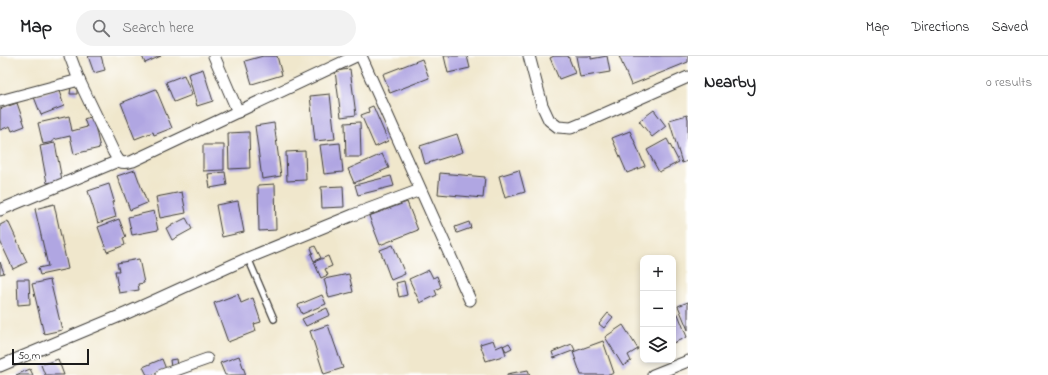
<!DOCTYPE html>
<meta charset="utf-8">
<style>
body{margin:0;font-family:"Indie Flower",sans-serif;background:#f2f2f2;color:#202124}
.controls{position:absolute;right:12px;bottom:12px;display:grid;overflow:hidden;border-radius:8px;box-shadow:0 2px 6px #0003}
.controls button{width:36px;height:36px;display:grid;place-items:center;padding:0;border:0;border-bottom:1px solid #e0e0e0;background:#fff;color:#202124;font:20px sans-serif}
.scale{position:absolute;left:12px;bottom:10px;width:77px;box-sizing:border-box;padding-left:4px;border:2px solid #1c1c1c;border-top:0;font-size:11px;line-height:14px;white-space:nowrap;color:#1c1c1c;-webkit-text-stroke:3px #fff;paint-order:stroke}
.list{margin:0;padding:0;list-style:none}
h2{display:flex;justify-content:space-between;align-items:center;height:52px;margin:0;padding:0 16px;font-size:17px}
h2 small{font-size:13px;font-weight:400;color:#757577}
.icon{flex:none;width:22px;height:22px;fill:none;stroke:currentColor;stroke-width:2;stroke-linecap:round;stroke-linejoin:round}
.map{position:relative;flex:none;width:688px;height:319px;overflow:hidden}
header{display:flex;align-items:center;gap:24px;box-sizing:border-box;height:56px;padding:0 20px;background:#fff;border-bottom:1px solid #e0e0e0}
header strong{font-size:19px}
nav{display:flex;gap:22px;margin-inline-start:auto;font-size:14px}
.search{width:280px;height:36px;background:#f2f2f2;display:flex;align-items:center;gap:10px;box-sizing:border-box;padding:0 14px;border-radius:22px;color:#757577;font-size:15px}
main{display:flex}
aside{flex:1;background:#fff}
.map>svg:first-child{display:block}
.building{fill:#b0a6e2}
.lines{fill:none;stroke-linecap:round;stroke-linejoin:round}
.service-casing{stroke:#3c3a36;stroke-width:8}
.minor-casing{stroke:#3c3a36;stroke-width:13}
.service{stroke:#fff;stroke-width:5.5}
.minor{stroke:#fff;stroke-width:11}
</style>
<header>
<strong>Map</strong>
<div class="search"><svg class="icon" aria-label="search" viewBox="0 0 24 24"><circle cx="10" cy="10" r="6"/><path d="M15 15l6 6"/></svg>Search here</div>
<nav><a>Map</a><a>Directions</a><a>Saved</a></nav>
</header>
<main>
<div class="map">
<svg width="688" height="319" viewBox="0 0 688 319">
<rect width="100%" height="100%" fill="#fff"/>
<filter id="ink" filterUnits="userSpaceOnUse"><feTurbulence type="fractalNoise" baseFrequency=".025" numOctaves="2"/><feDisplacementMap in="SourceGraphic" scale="8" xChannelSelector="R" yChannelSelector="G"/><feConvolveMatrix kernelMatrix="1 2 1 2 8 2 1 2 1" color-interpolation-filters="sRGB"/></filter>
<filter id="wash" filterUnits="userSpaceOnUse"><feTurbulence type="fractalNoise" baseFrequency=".012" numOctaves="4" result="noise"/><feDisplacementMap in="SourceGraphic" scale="16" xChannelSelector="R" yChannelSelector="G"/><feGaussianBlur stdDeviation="0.9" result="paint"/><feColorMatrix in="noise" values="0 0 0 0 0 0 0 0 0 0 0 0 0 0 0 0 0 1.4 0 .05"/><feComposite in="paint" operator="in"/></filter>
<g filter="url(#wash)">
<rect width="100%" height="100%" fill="#f0e7cc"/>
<g id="blocks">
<g class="building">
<path d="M88,0H101L105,14L94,17Z"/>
<path d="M142,0H161L145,7Z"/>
<path d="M263,0H277L282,19L252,28L245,5Z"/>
<path d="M444,0H467L470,12L448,17Z"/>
<path d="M554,0H568L575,17L559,23L550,2Z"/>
<path d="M576,0H591V3L607,0L610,16L580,21Z"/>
<path d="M619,0H688V6L631,29Z"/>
<path d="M422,3L429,22L390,37L383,18Z"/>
<path d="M203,13L213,45L197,50L188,18Z"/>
<path d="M350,13L356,59L341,61L335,15Z"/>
<path d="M184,19L192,39L174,46L166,26Z"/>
<path d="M71,31H77V38H70Z"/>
<path d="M58,32L64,50L41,59L34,41Z"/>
<path d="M156,33L172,72L154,79L153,76L135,83L121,47Z"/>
<path d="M330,38L335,83L315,85L310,40Z"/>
<path d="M17,47L25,70L12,75L10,70L0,74V53Z"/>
<path d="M373,50L388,85L375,91L361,59L369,56L368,52Z"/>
<path d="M654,54L666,70L652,81L639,65Z"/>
<path d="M687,59L688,63V105L682,107L669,64Z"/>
<path d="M69,60L72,75L87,71L84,63L93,60L96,69L95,70L100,92L74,98L70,80L53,84V86L43,88L38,67Z"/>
<path d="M360,66L361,101H346L345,67Z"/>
<path d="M274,67L281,120L262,123L255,70Z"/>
<path d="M630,75L645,110L627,117L612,82Z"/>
<path d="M249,76L250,112L229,113L228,77Z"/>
<path d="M457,78L463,96L425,108L420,90Z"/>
<path d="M667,83L679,106L659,116L647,94Z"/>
<path d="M55,87L62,124L47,127L40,90Z"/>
<path d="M340,87L343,116L324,118L320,89Z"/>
<path d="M203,89H224V114L203,115Z"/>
<path d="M305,95L306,124L287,125L286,96Z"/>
<path d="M382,98L389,112L354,127L348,113Z"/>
<path d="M135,114L147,147L130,154L117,120Z"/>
<path d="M519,114L525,136L505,142L499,120Z"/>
<path d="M225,116L227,129L210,132L208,118Z"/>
<path d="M440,117L485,121L483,142L438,138Z"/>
<path d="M391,120L394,130L358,139L355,129Z"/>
<path d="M109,128L114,145L112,146L116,161L98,167L88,135Z"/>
<path d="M275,128L276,174L259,175L258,129Z"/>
<path d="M343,130L344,151L322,152L321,131Z"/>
<path d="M182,136L186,157L160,162L156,141Z"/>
<path d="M238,145L244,176L222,181L216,149Z"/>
<path d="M407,146L418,174L380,189L369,160Z"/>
<path d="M54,148L68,213L40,219L38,212L48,210L35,153Z"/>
<path d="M154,155L158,174L132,179L128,161Z"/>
<path d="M186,162L192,173L172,184L166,172Z"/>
<path d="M119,163L126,181L123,182L125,189L107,196L98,171Z"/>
<path d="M8,165L27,206L13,213L0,185V169Z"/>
<path d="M469,166L471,172L457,177L455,171Z"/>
<path d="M393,189L405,218L391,224L380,194Z"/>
<path d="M315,190L321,202L314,205L311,198L313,197L311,192Z"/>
<path d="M328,200L332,210L325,213L328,219L321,222L314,206Z"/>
<path d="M139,203L144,227L138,228L139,234L119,237L115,215H119L117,207Z"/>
<path d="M0,206L4,217L0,218Z"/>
<path d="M429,214L433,222L437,220L441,231L435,234L437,239L420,247L409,223Z"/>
<path d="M349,218L353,236L329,242L324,223Z"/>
<path d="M17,223H29L30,248L18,249Z"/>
<path d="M50,224L62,274L44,278L32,228Z"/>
<path d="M404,225L407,239L399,241L396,227Z"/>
<path d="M238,238L241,247L253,242L261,266L254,268L256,275L228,286L214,247Z"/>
<path d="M322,239L326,248L302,258L298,249Z"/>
<path d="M688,246V274L678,250Z"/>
<path d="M327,252L330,259L306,270L302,263Z"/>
<path d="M608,257L613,261L604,272L599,268Z"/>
<path d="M678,258L687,281L673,287V260Z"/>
<path d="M328,269L343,312L324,318L310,275Z"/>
<path d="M623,269L638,293L628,299L631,305L623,310L605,281Z"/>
<path d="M493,284L496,292L503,289L506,299L486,305L480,288Z"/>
<path d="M603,285L614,317L609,319H581L573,296Z"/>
<path d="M509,287L512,292L506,295L503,290Z"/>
<path d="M572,288L575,294L554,302L552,296Z"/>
<path d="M239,300L246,319H225L220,307Z"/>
<path d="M58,303L64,319H45L41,309Z"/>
<path d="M162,303L166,313L151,319H147L143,311Z"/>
<path d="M176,303L177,310L171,311L170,304Z"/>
<path d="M30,313L33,319H16Z"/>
<path d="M528,314L530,319H507V318Z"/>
</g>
</g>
</g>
<g filter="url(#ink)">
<use href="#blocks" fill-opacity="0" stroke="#3c3a36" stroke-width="1"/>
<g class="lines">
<g class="service-casing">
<path id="service" d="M248,202L274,263"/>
</g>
<g class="minor-casing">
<g id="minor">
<path d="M70,0L79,24L113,95C119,106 120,109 133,105L356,0"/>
<path d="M214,0L238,56"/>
<path d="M361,0L470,244"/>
<path d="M529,0L542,49L549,64L558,71L571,72L588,65L688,21"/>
<path d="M0,45L79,24"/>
<path d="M0,154L118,105"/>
<path d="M0,310L127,257L248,202L353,159L420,134"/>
<path d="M162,319L207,303"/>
<path d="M653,319L688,305"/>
</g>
</g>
<use href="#service" class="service"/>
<use href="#minor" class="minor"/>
</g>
</g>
</svg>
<div class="controls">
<button>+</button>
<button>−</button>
<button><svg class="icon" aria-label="layers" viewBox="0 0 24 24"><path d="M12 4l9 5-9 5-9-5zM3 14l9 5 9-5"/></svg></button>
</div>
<div class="scale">50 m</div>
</div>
<aside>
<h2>Nearby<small>0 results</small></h2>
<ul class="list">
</ul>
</aside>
</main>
